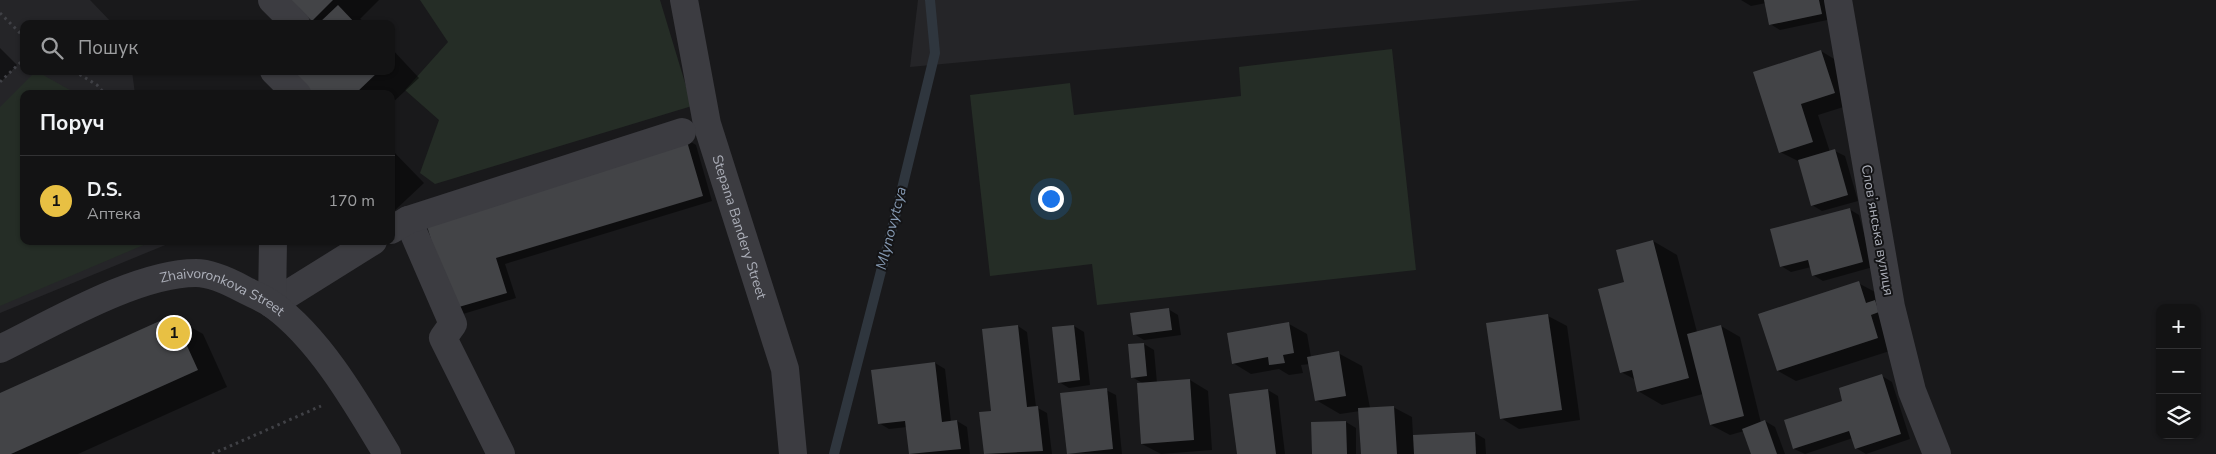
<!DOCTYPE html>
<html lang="uk">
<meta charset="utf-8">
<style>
body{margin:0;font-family:"Nunito Sans",sans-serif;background:#1c1c1d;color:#f1f3f6}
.controls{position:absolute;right:15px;bottom:15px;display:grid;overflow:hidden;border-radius:10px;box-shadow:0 1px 4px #0004}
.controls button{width:45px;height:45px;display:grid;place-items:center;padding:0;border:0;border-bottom:1px solid #323234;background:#131314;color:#f1f3f6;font:25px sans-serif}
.you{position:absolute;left:1050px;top:198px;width:18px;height:18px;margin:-12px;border:4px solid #fff;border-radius:50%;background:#1a73e8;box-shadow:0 0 0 8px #1a73e833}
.badge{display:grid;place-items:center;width:32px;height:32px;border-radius:50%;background:#e8c043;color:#111;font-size:16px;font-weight:700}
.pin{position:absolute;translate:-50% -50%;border:2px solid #fff;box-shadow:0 1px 5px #0006}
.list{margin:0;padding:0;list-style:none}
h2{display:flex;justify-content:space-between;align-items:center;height:65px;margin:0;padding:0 20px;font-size:21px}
h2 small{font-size:16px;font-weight:400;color:#9d9ea0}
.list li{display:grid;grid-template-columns:32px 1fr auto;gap:15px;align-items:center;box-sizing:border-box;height:90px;padding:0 20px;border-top:1px solid #323234}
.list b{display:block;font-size:19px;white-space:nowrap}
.list p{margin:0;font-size:16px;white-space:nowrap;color:#9d9ea0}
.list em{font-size:16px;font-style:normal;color:#9d9ea0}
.icon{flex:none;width:28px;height:28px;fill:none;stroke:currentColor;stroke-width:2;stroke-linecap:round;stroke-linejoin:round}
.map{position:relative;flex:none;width:2216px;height:454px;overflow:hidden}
.search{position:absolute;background:#131314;box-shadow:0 1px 4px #0004;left:20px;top:20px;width:375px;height:55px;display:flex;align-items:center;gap:12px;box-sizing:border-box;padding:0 18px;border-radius:10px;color:#9d9ea0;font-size:19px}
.panel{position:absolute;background:#131314;box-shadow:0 1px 4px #0004;left:20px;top:90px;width:375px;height:155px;border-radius:10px}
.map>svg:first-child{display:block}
.built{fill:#252528}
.green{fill:#252d26}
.shadow{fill:#0007}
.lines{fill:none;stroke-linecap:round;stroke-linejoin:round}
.stream{stroke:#2f363e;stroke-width:10}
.building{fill:#434447}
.path{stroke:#404146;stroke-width:3;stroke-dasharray:2.5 4;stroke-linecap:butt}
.minor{stroke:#3c3c41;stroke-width:28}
.labels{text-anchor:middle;stroke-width:4;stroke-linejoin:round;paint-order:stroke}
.street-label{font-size:14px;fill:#acafb9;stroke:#141416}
.water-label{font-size:15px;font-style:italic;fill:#8599b2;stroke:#141416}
</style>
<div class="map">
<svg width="2216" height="454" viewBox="0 0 2216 454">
<rect width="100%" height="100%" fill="#19191b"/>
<g class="built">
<path d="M0,0H90L113,24H24V71H132L135,94H24V241H175L0,313Z"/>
<path d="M918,0H1642L910,67Z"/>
</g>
<g class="green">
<path d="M420,0H660L692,106L435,184L420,173L439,120L405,90L448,42Z"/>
<path d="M1392,49L1416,270L1097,305L1092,264L990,276L970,95L1070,83L1074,115L1241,96L1239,67Z"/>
<path d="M36,71L77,94H24V241H153L0,306V107Z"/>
</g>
<g class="shadow">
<path d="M292,0H379L360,19L368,24H318Z"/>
<path d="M1741,0H1828L1832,19L1780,30L1770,24L1766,3L1751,6Z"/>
<path d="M0,48L17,65L0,83Z"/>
<path d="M391,48L419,78L391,104V94H313L291,71H391Z"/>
<path d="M1821,51L1839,62L1853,104L1818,115L1830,152L1835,151L1845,156L1858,201L1822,211L1812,205L1800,162L1780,152Z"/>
<path d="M686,139L696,145L712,201L505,264L516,298L463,314L425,217Z"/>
<path d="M391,149L424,183L391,214Z"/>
<path d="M1849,209L1859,215L1873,267L1823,281L1813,275L1811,267L1791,272L1781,266Z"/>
<path d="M1653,241L1677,255L1697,332L1721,326L1740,337L1761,423L1765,421L1775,427L1785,454H1752L1744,431L1730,435L1711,425L1703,394L1662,405L1638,391L1636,380L1621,372L1626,283Z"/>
<path d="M1858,283L1877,293L1896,349L1796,381L1778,371Z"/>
<path d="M1168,309L1178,315L1181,335L1144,340L1134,334Z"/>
<path d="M1548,316L1567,326L1580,420L1519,429L1501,418Z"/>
<path d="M173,317L203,334L227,387L78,454H0V394Z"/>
<path d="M1289,324L1307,334L1311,357L1338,353L1362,366L1370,408L1393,407L1412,417L1413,436L1475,433L1485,439L1486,454H1363L1360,411L1340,414L1316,400L1310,364L1301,365L1303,373L1289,375L1279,369L1251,374L1233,363Z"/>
<path d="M1018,326L1027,332L1036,407L1047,413L1052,454H985L980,413L993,412Z"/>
<path d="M1074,326L1084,332L1090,385L1069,388L1059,382Z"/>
<path d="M1144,344L1154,350L1157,383L1190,380L1208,391L1212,450L1161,454L1142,444L1144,384L1132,377Z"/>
<path d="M935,363L945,369L951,422L957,421L967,427L970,454H910L907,427L889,429L879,423Z"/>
<path d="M1882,376L1892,382L1910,439L1866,454L1856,448L1853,438L1805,454L1794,449L1785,421L1844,402Z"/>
<path d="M1106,390L1116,395L1122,454L1068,453Z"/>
<path d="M1268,390L1278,396L1285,454H1238Z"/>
<path d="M1346,422L1356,428V454H1313L1312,423Z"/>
</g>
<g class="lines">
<path class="stream" d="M834,454L898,205L935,53L930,0"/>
</g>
<g class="building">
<path d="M290,0H333L312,21Z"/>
<path d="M1764,0H1819L1822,14L1769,25Z"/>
<path d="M338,5L356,24H318Z"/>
<path d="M1821,50L1835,93L1801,104L1813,142L1779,153L1753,72Z"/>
<path d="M289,71H379L355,94H311Z"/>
<path d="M686,138L703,196L496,258L507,293L452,309L424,216Z"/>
<path d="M1835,149L1848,195L1811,206L1798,160Z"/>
<path d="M1850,208L1863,262L1812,276L1808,260L1780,267L1770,229Z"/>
<path d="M1653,240L1689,378L1637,392L1632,370L1620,373L1598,289L1624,282L1616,250Z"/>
<path d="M1859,281L1866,303L1875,300L1879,312L1871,315L1878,338L1777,371L1758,314Z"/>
<path d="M1169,308L1172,330L1133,335L1130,313Z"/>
<path d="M1548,314L1562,410L1500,419L1486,323Z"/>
<path d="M173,315L198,370L11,454H0V393Z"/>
<path d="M1289,322L1294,353L1283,355L1285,363L1269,365L1268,357L1232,364L1227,333Z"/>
<path d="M1018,325L1027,407L1038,406L1043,451L984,454L979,412L991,411L982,329Z"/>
<path d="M1074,325L1080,380L1058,383L1052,327Z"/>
<path d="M1721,325L1744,416L1710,425L1687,334Z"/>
<path d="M1144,343L1147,376L1131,378L1128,344Z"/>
<path d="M1339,351L1346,396L1315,401L1307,357Z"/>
<path d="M935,362L942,422L957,420L961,449L909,454L905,421L878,424L871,370Z"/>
<path d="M1882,374L1901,434L1855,449L1849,431L1793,449L1784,420L1842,401L1839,388Z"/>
<path d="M1190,379L1194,440L1141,444L1137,383Z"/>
<path d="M1107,388L1113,449L1067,454L1060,393Z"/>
<path d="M1268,389L1276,454H1237L1229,394Z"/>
<path d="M1394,406L1397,454H1361L1358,408Z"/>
<path d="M1765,420L1777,454H1751L1742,429Z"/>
<path d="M1346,421L1347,454H1312L1311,422Z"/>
<path d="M1475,432L1476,454H1414L1413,435Z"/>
</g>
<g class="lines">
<g class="path">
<path d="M0,13L24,37"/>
<path d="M74,71L97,85L105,94"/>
<path d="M0,82L24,59"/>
<path d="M212,454L321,406"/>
</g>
<g class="minor">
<path d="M272,0L296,24"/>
<path id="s1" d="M684,0L707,124L785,369L793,454"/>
<path d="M1838,0L1891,307L1912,391L1937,454"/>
<path d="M274,71L297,94"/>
<path d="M408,220L453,324L443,338L501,454"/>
<path d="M391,230L408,220L682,132"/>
<path d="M272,304L373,241"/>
<path d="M272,304L273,241"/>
<path id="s2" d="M0,349C53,323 137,273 196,273C211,273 230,282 243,289C252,294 264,298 273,305C320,339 357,404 387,454"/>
</g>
</g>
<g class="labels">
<g class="street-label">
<text dy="5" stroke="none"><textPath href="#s1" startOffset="234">Stepana Bandery Street</textPath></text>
<text transform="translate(1878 230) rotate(80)" y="5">Словʼянська вулиця</text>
<text dy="5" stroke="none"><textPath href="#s2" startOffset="242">Zhaivoronkova Street</textPath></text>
</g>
<g class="water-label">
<text transform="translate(891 228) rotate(-76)" y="5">Mlynovytcya</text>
</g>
</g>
</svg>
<div class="controls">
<button>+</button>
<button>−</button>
<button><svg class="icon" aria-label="layers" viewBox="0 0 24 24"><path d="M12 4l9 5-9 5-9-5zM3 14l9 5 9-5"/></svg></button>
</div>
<div class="you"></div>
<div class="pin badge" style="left:174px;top:333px">1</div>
<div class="search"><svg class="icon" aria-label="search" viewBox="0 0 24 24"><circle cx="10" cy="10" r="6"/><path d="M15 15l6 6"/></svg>Пошук</div>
<section class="panel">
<h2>Поруч<small></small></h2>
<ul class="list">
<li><span class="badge">1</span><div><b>D.S.</b><p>Аптека</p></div><em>170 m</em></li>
</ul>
</section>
</div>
